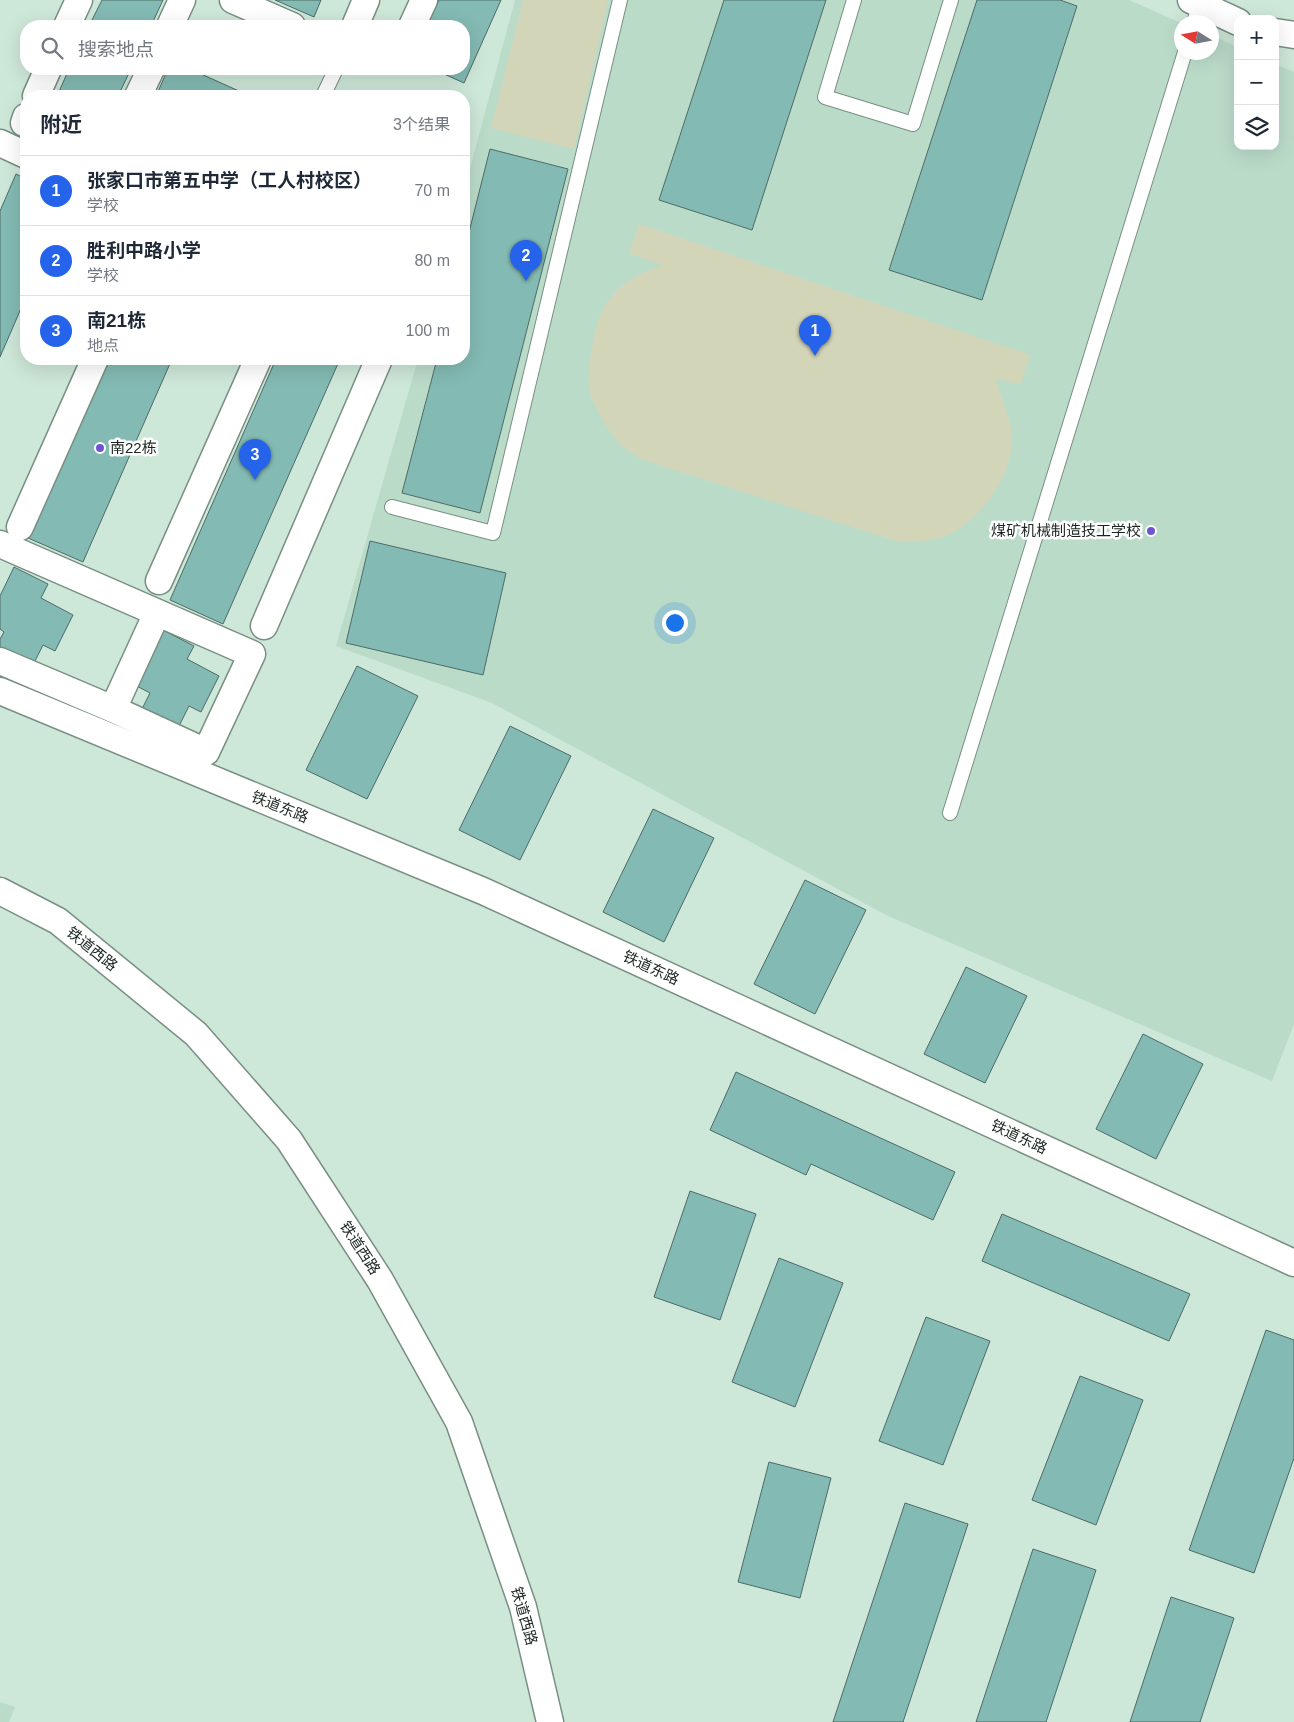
<!DOCTYPE html>
<html lang="zh">
<meta charset="utf-8">
<style>
body{margin:0;font-family:Helvetica,"Noto Sans SC",sans-serif;background:#f2f2f3;color:#1f2937}
.controls{position:absolute;right:15px;top:15px;display:grid;overflow:hidden;border-radius:10px;box-shadow:0 5px 20px #0002}
.controls button{width:45px;height:45px;display:grid;place-items:center;padding:0;border:0;border-bottom:1px solid #e0e1e3;background:#fff;color:#1f2937;font:25px sans-serif}
.compass{position:absolute;left:1174px;top:15px;width:45px;height:45px;border-radius:50%;background:#fff;box-shadow:0 5px 20px #0002;rotate:281deg}
.you{position:absolute;left:674px;top:622px;width:18px;height:18px;margin:-12px;border:4px solid #fff;border-radius:50%;background:#1a73e8;box-shadow:0 0 0 8px #1a73e833}
.badge{display:grid;place-items:center;width:32px;height:32px;border-radius:50%;background:#2563eb;color:#fff;font-size:16px;font-weight:700}
.pin{position:absolute;translate:-50% -41px;filter:drop-shadow(0 1px 2px #0008)}
.pin::after{content:'';position:absolute;top:26px;width:18px;height:15px;background:inherit;clip-path:polygon(0 0,100% 0,50% 100%)}
.list{margin:0;padding:0;list-style:none}
h2{display:flex;justify-content:space-between;align-items:center;height:65px;margin:0;padding:0 20px;font-size:21px}
h2 small{font-size:16px;font-weight:400;color:#747a83}
.list li{display:grid;grid-template-columns:32px 1fr auto;gap:15px;align-items:center;box-sizing:border-box;height:70px;padding:0 20px;border-top:1px solid #e0e1e3}
.list b{display:block;font-size:19px;white-space:nowrap}
.list p{margin:0;font-size:16px;white-space:nowrap;color:#747a83}
.list em{font-size:16px;font-style:normal;color:#747a83}
.icon{flex:none;width:28px;height:28px;fill:none;stroke:currentColor;stroke-width:2;stroke-linecap:round;stroke-linejoin:round}
.map{position:relative;flex:none;width:1294px;height:1722px;overflow:hidden}
.search{position:absolute;background:#fff;box-shadow:0 5px 20px #0002;left:20px;top:20px;width:450px;height:55px;display:flex;align-items:center;gap:12px;box-sizing:border-box;padding:0 18px;border-radius:20px;color:#747a83;font-size:19px}
.panel{position:absolute;background:#fff;box-shadow:0 5px 20px #0002;left:20px;top:90px;width:450px;height:275px;border-radius:20px}
.map>svg:first-child{display:block}
.built{fill:#bbdbc9}
.green{fill:#d3d5b9}
.building{fill:#83bab3;stroke:#4e6b67}
.lines{fill:none;stroke-linecap:round;stroke-linejoin:round}
.lane-casing{stroke:#788f82;stroke-width:16}
.street-casing{stroke:#788f82;stroke-width:29}
.lane{stroke:#fff;stroke-width:14}
.street{stroke:#fff;stroke-width:26}
.poi-dot{fill:#6d55cf;stroke:#fff;stroke-width:2}
.labels{text-anchor:middle;stroke-width:5;stroke-linejoin:round;paint-order:stroke}
.poi-label{font-size:15px;fill:#1b2520;stroke:#fff;text-anchor:start}
.street-label{font-size:15px;fill:#1b2520;stroke:#fff}
</style>
<div class="map">
<svg width="1294" height="1722" viewBox="0 0 1294 1722">
<rect width="100%" height="100%" fill="#cde7d8"/>
<g class="built">
<path d="M515,0H1129L1181,23L1182,52H1212V36L1238,47V146H1275V64L1294,72V1024L1272,1081L888,916L492,703L336,646L418,359H464V191Z"/>
<path d="M0,1702L15,1707L9,1722H0Z"/>
</g>
<g class="green">
<path d="M523,0H608L574,149L491,128Z"/>
<path d="M639,224L1030,355L1020,385L996,378C1000,397 1011,417 1012,437C1013,475 981,520 948,535C932,541 916,542 899,542L644,460C639,457 633,454 628,450C613,440 595,410 590,393C587,379 590,357 593,343C596,324 602,305 616,291C629,278 646,271 663,265L629,253Z"/>
</g>
<g class="building">
<path d="M102,0H163L151,26H89Z"/>
<path d="M275,0H321L314,17Z"/>
<path d="M439,0H501L464,83L433,69H464V26H427Z"/>
<path d="M724,0H826L752,230L659,200Z"/>
<path d="M977,0H1060L1077,6L982,300L889,270Z"/>
<path d="M69,69H131L118,96H57Z"/>
<path d="M168,69H190L250,96H156Z"/>
<path d="M490,149L568,169L480,513L402,493L437,359H464V252Z"/>
<path d="M16,174L26,179V297L0,357V211Z"/>
<path d="M107,359H172L83,562L28,538Z"/>
<path d="M276,359H340L223,624L170,600Z"/>
<path d="M370,541L506,573L483,675L346,643Z"/>
<path d="M14,567L48,584L41,598L73,615L55,651L43,645L31,669L0,653V639L4,632L0,629V596Z"/>
<path d="M161,629L194,646L187,659L219,676L201,712L189,706L177,730L141,711L150,693L133,684Z"/>
<path d="M357,666L418,696L367,799L306,770Z"/>
<path d="M510,726L571,756L520,860L459,830Z"/>
<path d="M653,809L714,838L664,942L603,912Z"/>
<path d="M805,880L866,910L815,1014L754,984Z"/>
<path d="M966,967L1027,996L985,1083L924,1054Z"/>
<path d="M1143,1034L1203,1064L1156,1159L1096,1129Z"/>
<path d="M736,1072L955,1172L933,1220L811,1164L806,1175L710,1130Z"/>
<path d="M690,1191L756,1214L720,1320L654,1297Z"/>
<path d="M1002,1214L1190,1294L1169,1341L982,1261Z"/>
<path d="M779,1258L843,1283L795,1407L732,1382Z"/>
<path d="M926,1317L990,1341L943,1465L879,1441Z"/>
<path d="M1266,1330L1294,1340V1458L1254,1573L1189,1550Z"/>
<path d="M1080,1376L1143,1400L1096,1525L1032,1500Z"/>
<path d="M769,1462L831,1478L800,1598L738,1582Z"/>
<path d="M905,1503L968,1524L903,1722H833Z"/>
<path d="M1033,1549L1096,1570L1046,1722H976Z"/>
<path d="M1171,1597L1234,1618L1200,1722H1130Z"/>
</g>
<g class="lines">
<g class="lane-casing">
<g id="lane">
<path d="M854,0L825,97L913,124L951,0"/>
<path d="M1194,22L1200,4"/>
<path d="M323,96L336,69"/>
<path d="M392,507L493,533L620,0"/>
<path d="M950,813L1185,52"/>
</g>
</g>
<g class="street-casing">
<g id="street">
<path d="M233,0L292,26"/>
<path d="M1191,0L1238,22"/>
<path d="M67,26L79,0"/>
<path d="M170,26L182,0"/>
<path d="M355,26L366,0"/>
<path d="M412,26L424,0"/>
<path d="M1275,32L1294,35"/>
<path d="M36,96L48,69"/>
<path d="M138,96L151,69"/>
<path d="M24,123L26,117"/>
<path d="M0,143L26,155"/>
<path d="M20,527L95,359"/>
<path d="M0,544L252,654L206,752L113,709L0,661"/>
<path d="M159,581L258,359"/>
<path d="M264,626L379,359"/>
<path d="M0,691L483,891L1294,1263"/>
<path d="M113,709L157,613"/>
<path d="M0,891L58,921L196,1034L289,1140L380,1280L459,1422L523,1607L550,1722"/>
</g>
</g>
<use href="#lane" class="lane"/>
<use href="#street" class="street"/>
</g>
<g class="poi-dot">
<circle cx="100" cy="448" r="5"/>
<circle cx="1151" cy="531" r="5"/>
</g>
<g class="labels">
<g class="poi-label">
<text x="110" y="453">南22栋</text>
<text x="1141" y="536" text-anchor="end">煤矿机械制造技工学校</text>
</g>
<g class="street-label">
<text transform="translate(280 807) rotate(22)" y="5">铁道东路</text>
<text transform="translate(92 949) rotate(39)" y="5">铁道西路</text>
<text transform="translate(651 968) rotate(25)" y="5">铁道东路</text>
<text transform="translate(1019 1137) rotate(25)" y="5">铁道东路</text>
<text transform="translate(360 1248) rotate(57)" y="5">铁道西路</text>
<text transform="translate(524 1616) rotate(74)" y="5">铁道西路</text>
</g>
</g>
</svg>
<div class="controls">
<button>+</button>
<button>−</button>
<button><svg class="icon" aria-label="layers" viewBox="0 0 24 24"><path d="M12 4l9 5-9 5-9-5zM3 14l9 5 9-5"/></svg></button>
</div>
<svg class="compass" viewBox="-18 -18 36 36"><path d="M0-13l5 13h-10z" fill="#e53935"/><path d="M0 13l5-13h-10z" fill="#747a83"/></svg>
<div class="you"></div>
<div class="pin badge" style="left:815px;top:356px">1</div>
<div class="pin badge" style="left:526px;top:281px">2</div>
<div class="pin badge" style="left:255px;top:480px">3</div>
<div class="search"><svg class="icon" aria-label="search" viewBox="0 0 24 24"><circle cx="10" cy="10" r="6"/><path d="M15 15l6 6"/></svg>搜索地点</div>
<section class="panel">
<h2>附近<small>3个结果</small></h2>
<ul class="list">
<li><span class="badge">1</span><div><b>张家口市第五中学（工人村校区）</b><p>学校</p></div><em>70 m</em></li>
<li><span class="badge">2</span><div><b>胜利中路小学</b><p>学校</p></div><em>80 m</em></li>
<li><span class="badge">3</span><div><b>南21栋</b><p>地点</p></div><em>100 m</em></li>
</ul>
</section>
</div>
